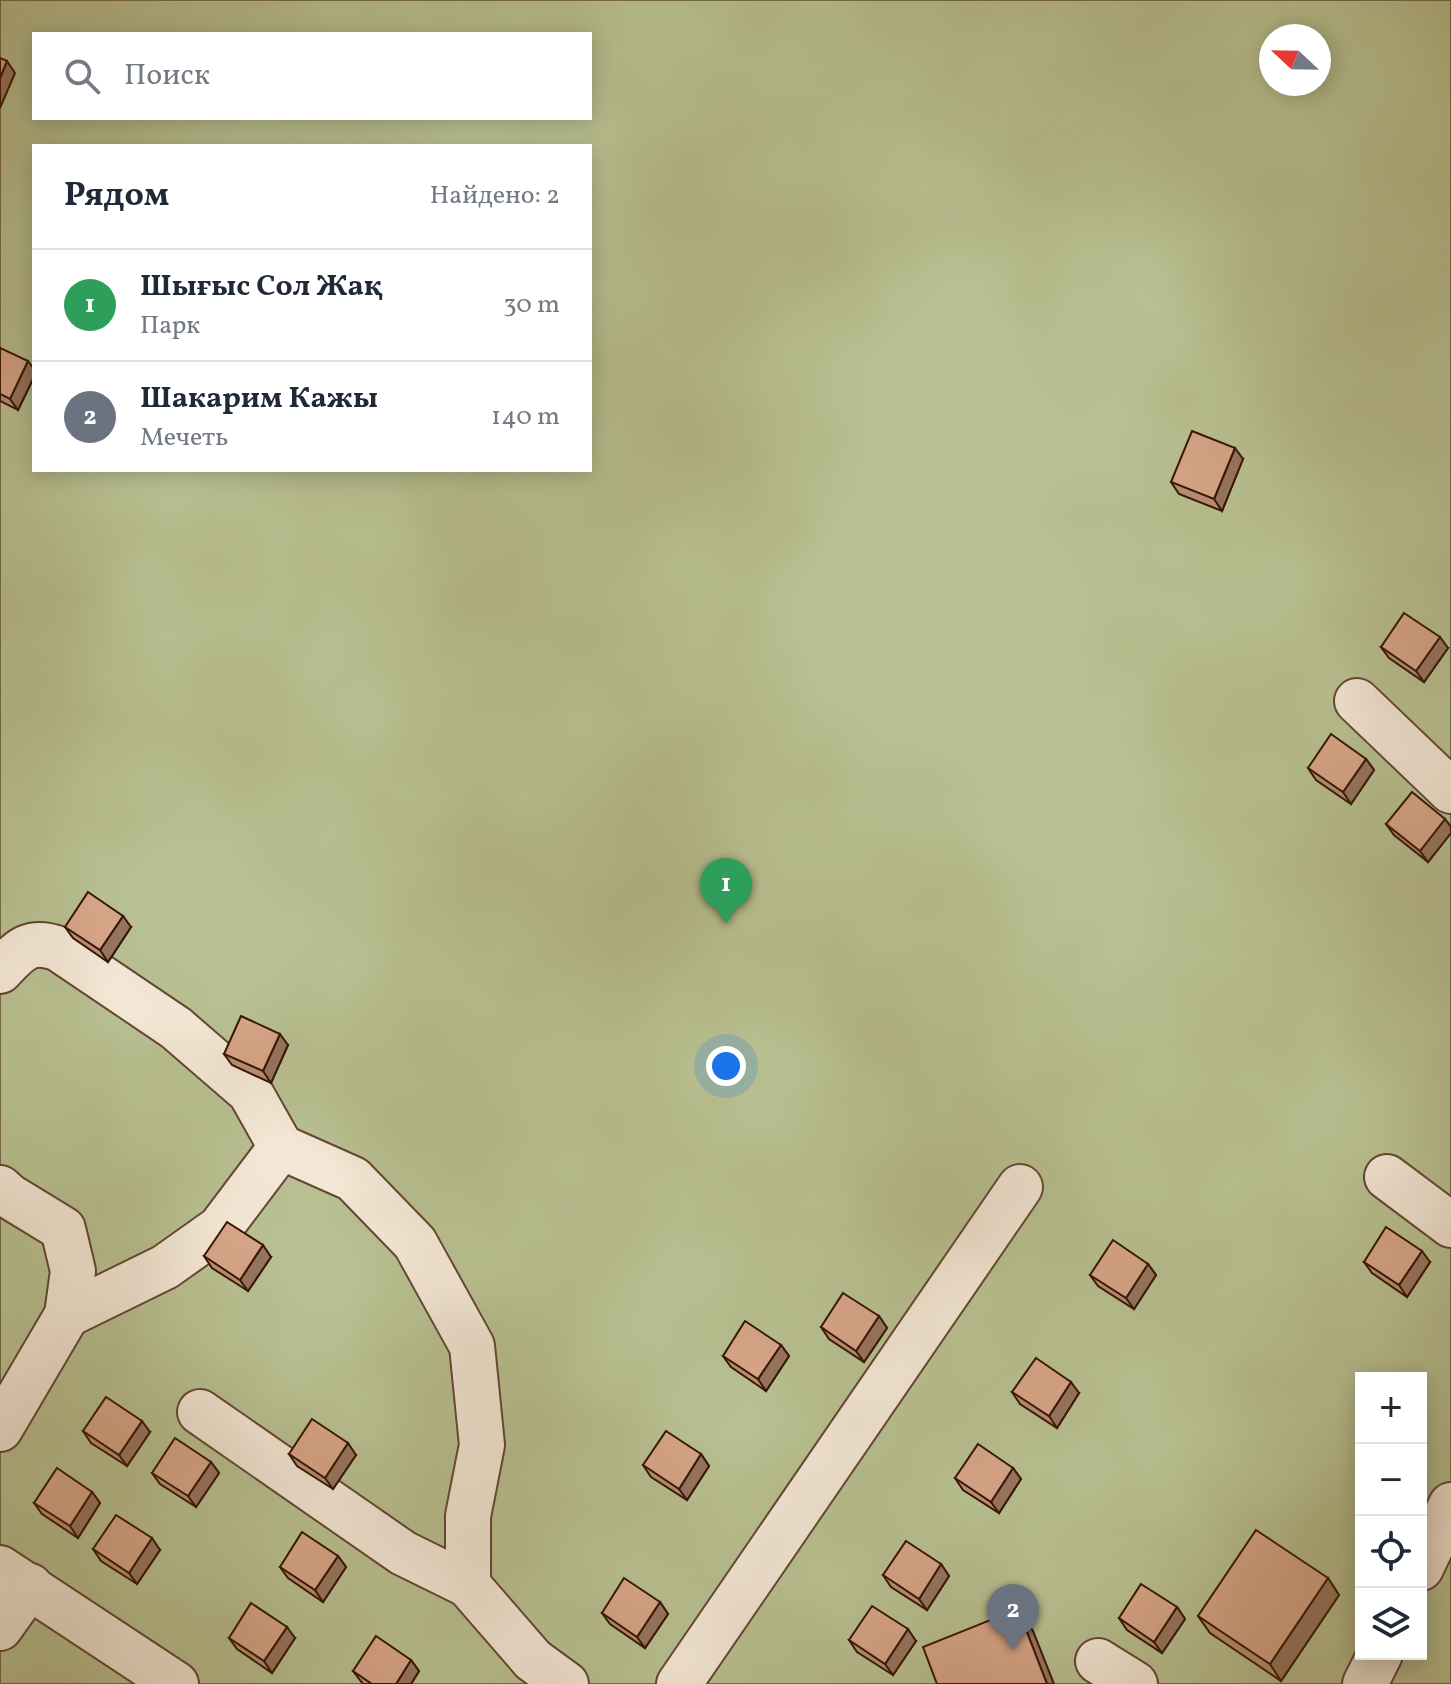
<!DOCTYPE html>
<html lang="ru">
<meta charset="utf-8">
<style>
body{margin:0;font-family:Vollkorn,serif;background:#f2f2f3;color:#1f2937}
.controls{position:absolute;right:24px;bottom:24px;display:grid;overflow:hidden;border-radius:0px;box-shadow:0 4px 20px #0003}
.controls button{width:72px;height:72px;display:grid;place-items:center;padding:0;border:0;border-bottom:2px solid #e0e1e3;background:#fff;color:#1f2937;font:40px sans-serif}
.compass{position:absolute;left:1259px;top:24px;width:72px;height:72px;border-radius:50%;background:#fff;box-shadow:0 4px 20px #0003;rotate:292deg}
.you{position:absolute;left:726px;top:1066px;width:28px;height:28px;margin:-20px;border:6px solid #fff;border-radius:50%;background:#1a73e8;box-shadow:0 0 0 12px #1a73e833}
.badge{display:grid;place-items:center;width:52px;height:52px;border-radius:50%;background:#8f2418;color:#fff;font-size:26px;font-weight:700}
.pin{position:absolute;translate:-50% -66px;filter:drop-shadow(0 2px 4px #0008)}
.pin::after{content:'';position:absolute;top:42px;width:28px;height:24px;background:inherit;clip-path:polygon(0 0,100% 0,50% 100%)}
.list{margin:0;padding:0;list-style:none}
h2{display:flex;justify-content:space-between;align-items:center;height:104px;margin:0;padding:0 32px;font-size:34px}
h2 small{font-size:26px;font-weight:400;color:#747a83}
.list li{display:grid;grid-template-columns:52px 1fr auto;gap:24px;align-items:center;box-sizing:border-box;height:112px;padding:0 32px;border-top:2px solid #e0e1e3}
.list b{display:block;font-size:30px;white-space:nowrap}
.list p{margin:0;font-size:26px;white-space:nowrap;color:#747a83}
.list em{font-size:26px;font-style:normal;color:#747a83}
.icon{flex:none;width:44px;height:44px;fill:none;stroke:currentColor;stroke-width:2;stroke-linecap:round;stroke-linejoin:round}
.map{position:relative;flex:none;width:1451px;height:1684px;overflow:hidden}
.search{position:absolute;background:#fff;box-shadow:0 4px 20px #0003;left:32px;top:32px;width:560px;height:88px;display:flex;align-items:center;gap:20px;box-sizing:border-box;padding:0 28px;border-radius:0px;color:#747a83;font-size:30px}
.panel{position:absolute;background:#fff;box-shadow:0 4px 20px #0003;left:32px;top:144px;width:560px;height:328px;border-radius:0px}
.map>svg:first-child{display:block}
.green{fill:#b8c091;stroke:#766a4b;stroke-width:2;fill-rule:evenodd}
.lines{fill:none;stroke-linecap:round;stroke-linejoin:round}
.minor-casing{stroke:#634633;stroke-width:48}
.minor{stroke:#f3e7d5;stroke-width:44}
.wall{fill:#b98e75;stroke:#351505;stroke-width:2}
.shaded-wall{fill:#96745f;stroke:#351505;stroke-width:2}
.building{fill:#d7a588;stroke:#351505;stroke-width:2}
</style>
<div class="map">
<svg width="1451" height="1684" viewBox="0 0 1451 1684">
<rect width="100%" height="100%" fill="#ecdabe"/>
<filter id="stains"><feTurbulence type="fractalNoise" baseFrequency=".0025" numOctaves="4"/><feColorMatrix values="0 0 0 0 .2 0 0 0 0 .09 0 0 0 0 .02 0 0 0 .5 -.17"/></filter>
<radialGradient id="worn" r=".72"><stop offset=".6" stop-color="#630" stop-opacity="0"/><stop offset="1" stop-color="#630" stop-opacity=".3"/></radialGradient>
<path class="green" d="M0,0H1451V1684H0ZM34,34H590V118H34ZM1271,36H1319V84H1271ZM34,146H590V470H34ZM1361,1378H1421V1654H1361Z"/>
<g class="lines">
<g class="minor-casing">
<g id="minor">
<path d="M1357,701L1451,791"/>
<path d="M0,971C20,950 29,938 59,949L176,1028L250,1092L281,1147L220,1228L165,1267L67,1315L0,1429"/>
<path d="M281,1147L353,1179L415,1243L472,1346L482,1445L468,1516V1585L533,1660L566,1684"/>
<path d="M1387,1177L1451,1225"/>
<path d="M0,1188L9,1196L63,1229L73,1271L67,1315"/>
<path d="M200,1412L403,1553L468,1585"/>
<path d="M0,1568L176,1684"/>
<path d="M1421,1568L1451,1505"/>
<path d="M0,1628L30,1586"/>
<path d="M1098,1661L1135,1684"/>
<path d="M679,1684L1020,1187"/>
<path d="M1365,1684L1380,1654"/>
</g>
</g>
<use href="#minor" class="minor"/>
</g>
<g class="wall">
<path d="M0,348L34,369V377L18,410L0,401Z"/>
<path d="M1243,459L1222,511L1179,494L1171,482Z"/>
<path d="M1381,647L1448,648L1424,682L1389,658Z"/>
<path d="M1366,759L1374,770L1351,804L1316,780L1308,768Z"/>
<path d="M1445,819L1451,827V833L1428,862L1394,835L1386,824Z"/>
<path d="M65,927H131L108,962L73,938Z"/>
<path d="M288,1045L271,1083L232,1065L224,1054Z"/>
<path d="M204,1256L271,1257L248,1291L212,1268Z"/>
<path d="M1364,1262H1430L1407,1297L1372,1273Z"/>
<path d="M1148,1264L1156,1275L1134,1309L1098,1286L1090,1275Z"/>
<path d="M879,1316L887,1328L864,1362L829,1339L821,1327Z"/>
<path d="M781,1345L789,1356L766,1391L731,1367L723,1356Z"/>
<path d="M1012,1392L1079,1393L1057,1428L1020,1404Z"/>
<path d="M83,1431L150,1432L127,1466L91,1443Z"/>
<path d="M289,1454L356,1455L333,1489L297,1466Z"/>
<path d="M701,1454L709,1466L687,1500L651,1477L643,1465Z"/>
<path d="M211,1462L219,1473L196,1507L160,1484L152,1473Z"/>
<path d="M1013,1468L1021,1479L999,1513L963,1490L955,1478Z"/>
<path d="M92,1492L100,1503L78,1538L42,1514L34,1503Z"/>
<path d="M93,1549L160,1550L137,1584L101,1561Z"/>
<path d="M338,1556L346,1567L323,1602L288,1578L280,1567Z"/>
<path d="M941,1564L949,1576L927,1610L891,1587L883,1575Z"/>
<path d="M1328,1578L1339,1595L1281,1681L1210,1633L1198,1616Z"/>
<path d="M660,1602L668,1614L645,1648L610,1624L602,1613Z"/>
<path d="M1177,1607L1185,1619L1162,1653L1127,1630L1119,1618Z"/>
<path d="M229,1638H295L272,1673L237,1649Z"/>
<path d="M849,1640L916,1641L893,1675L857,1652Z"/>
<path d="M411,1660L419,1671L411,1684H363L353,1671Z"/>
</g>
<g class="shaded-wall">
<path d="M7,61L15,73L0,108V78Z"/>
<path d="M28,361L34,369V377L18,410L10,399Z"/>
<path d="M1235,448L1243,459L1222,511L1214,499Z"/>
<path d="M1440,637L1448,648L1424,682L1416,671Z"/>
<path d="M1366,759L1374,770L1351,804L1343,792Z"/>
<path d="M1445,819L1451,827V833L1428,862L1420,851Z"/>
<path d="M123,916L131,927L108,962L100,950Z"/>
<path d="M280,1034L288,1045L271,1083L263,1071Z"/>
<path d="M263,1245L271,1257L248,1291L240,1280Z"/>
<path d="M1422,1251L1430,1262L1407,1297L1399,1285Z"/>
<path d="M1148,1264L1156,1275L1134,1309L1126,1298Z"/>
<path d="M879,1316L887,1328L864,1362L856,1351Z"/>
<path d="M781,1345L789,1356L766,1391L758,1379Z"/>
<path d="M1071,1382L1079,1393L1057,1428L1049,1416Z"/>
<path d="M142,1421L150,1432L127,1466L119,1455Z"/>
<path d="M348,1443L356,1455L333,1489L325,1478Z"/>
<path d="M701,1454L709,1466L687,1500L679,1489Z"/>
<path d="M211,1462L219,1473L196,1507L188,1496Z"/>
<path d="M1013,1468L1021,1479L999,1513L991,1502Z"/>
<path d="M92,1492L100,1503L78,1538L70,1526Z"/>
<path d="M152,1538L160,1550L137,1584L129,1573Z"/>
<path d="M338,1556L346,1567L323,1602L315,1590Z"/>
<path d="M941,1564L949,1576L927,1610L919,1599Z"/>
<path d="M1328,1578L1339,1595L1281,1681L1270,1664Z"/>
<path d="M660,1602L668,1614L645,1648L637,1637Z"/>
<path d="M1177,1607L1185,1619L1162,1653L1154,1642Z"/>
<path d="M1018,1609L1033,1631L1054,1684H1047Z"/>
<path d="M287,1627L295,1638L272,1673L264,1661Z"/>
<path d="M908,1629L916,1641L893,1675L885,1664Z"/>
<path d="M411,1660L419,1671L411,1684H396Z"/>
</g>
<g class="building">
<path d="M0,58L7,61L0,78Z"/>
<path d="M0,348L28,361L10,399L0,394Z"/>
<path d="M1192,431L1235,448L1214,499L1171,482Z"/>
<path d="M1404,613L1440,637L1416,671L1381,647Z"/>
<path d="M1331,734L1366,759L1343,792L1308,768Z"/>
<path d="M1412,792L1445,819L1420,851L1386,824Z"/>
<path d="M88,892L123,916L100,950L65,927Z"/>
<path d="M241,1016L280,1034L263,1071L224,1054Z"/>
<path d="M227,1222L263,1245L240,1280L204,1256Z"/>
<path d="M1386,1227L1422,1251L1399,1285L1364,1262Z"/>
<path d="M1113,1240L1148,1264L1126,1298L1090,1275Z"/>
<path d="M843,1293L879,1316L856,1351L821,1327Z"/>
<path d="M745,1321L781,1345L758,1379L723,1356Z"/>
<path d="M1036,1358L1071,1382L1049,1416L1012,1392Z"/>
<path d="M106,1397L142,1421L119,1455L83,1431Z"/>
<path d="M312,1419L348,1443L325,1478L289,1454Z"/>
<path d="M666,1431L701,1454L679,1489L643,1465Z"/>
<path d="M175,1438L211,1462L188,1496L152,1473Z"/>
<path d="M978,1444L1013,1468L991,1502L955,1478Z"/>
<path d="M57,1468L92,1492L70,1526L34,1503Z"/>
<path d="M116,1515L152,1538L129,1573L93,1549Z"/>
<path d="M1256,1530L1328,1578L1270,1664L1198,1616Z"/>
<path d="M302,1532L338,1556L315,1590L280,1567Z"/>
<path d="M906,1541L941,1564L919,1599L883,1575Z"/>
<path d="M624,1578L660,1602L637,1637L602,1613Z"/>
<path d="M1141,1584L1177,1607L1154,1642L1119,1618Z"/>
<path d="M251,1603L287,1627L264,1661L229,1638Z"/>
<path d="M872,1606L908,1629L885,1664L849,1640Z"/>
<path d="M1018,1609L1047,1684H937L923,1647Z"/>
<path d="M376,1636L411,1660L396,1684H372L353,1671Z"/>
</g>
<rect width="100%" height="100%" filter="url(#stains)"/>
<rect width="100%" height="100%" fill="url(#worn)"/>
</svg>
<div class="controls">
<button>+</button>
<button>−</button>
<button><svg class="icon" aria-label="locate" viewBox="0 0 24 24"><circle cx="12" cy="12" r="6"/><path d="M12 2v4M12 18v4M2 12h4M18 12h4"/></svg></button>
<button><svg class="icon" aria-label="layers" viewBox="0 0 24 24"><path d="M12 4l9 5-9 5-9-5zM3 14l9 5 9-5"/></svg></button>
</div>
<svg class="compass" viewBox="-18 -18 36 36"><path d="M0-13l5 13h-10z" fill="#e53935"/><path d="M0 13l5-13h-10z" fill="#747a83"/></svg>
<div class="you"></div>
<div class="pin badge" style="left:726px;top:924px;background:#2e9e5b">1</div>
<div class="pin badge" style="left:1013px;top:1650px;background:#6b7280">2</div>
<div class="search"><svg class="icon" aria-label="search" viewBox="0 0 24 24"><circle cx="10" cy="10" r="6"/><path d="M15 15l6 6"/></svg>Поиск</div>
<section class="panel">
<h2>Рядом<small>Найдено: 2</small></h2>
<ul class="list">
<li><span class="badge" style="background:#2e9e5b">1</span><div><b>Шығыс Сол Жақ</b><p>Парк</p></div><em>30 m</em></li>
<li><span class="badge" style="background:#6b7280">2</span><div><b>Шакарим Кажы</b><p>Мечеть</p></div><em>140 m</em></li>
</ul>
</section>
</div>
